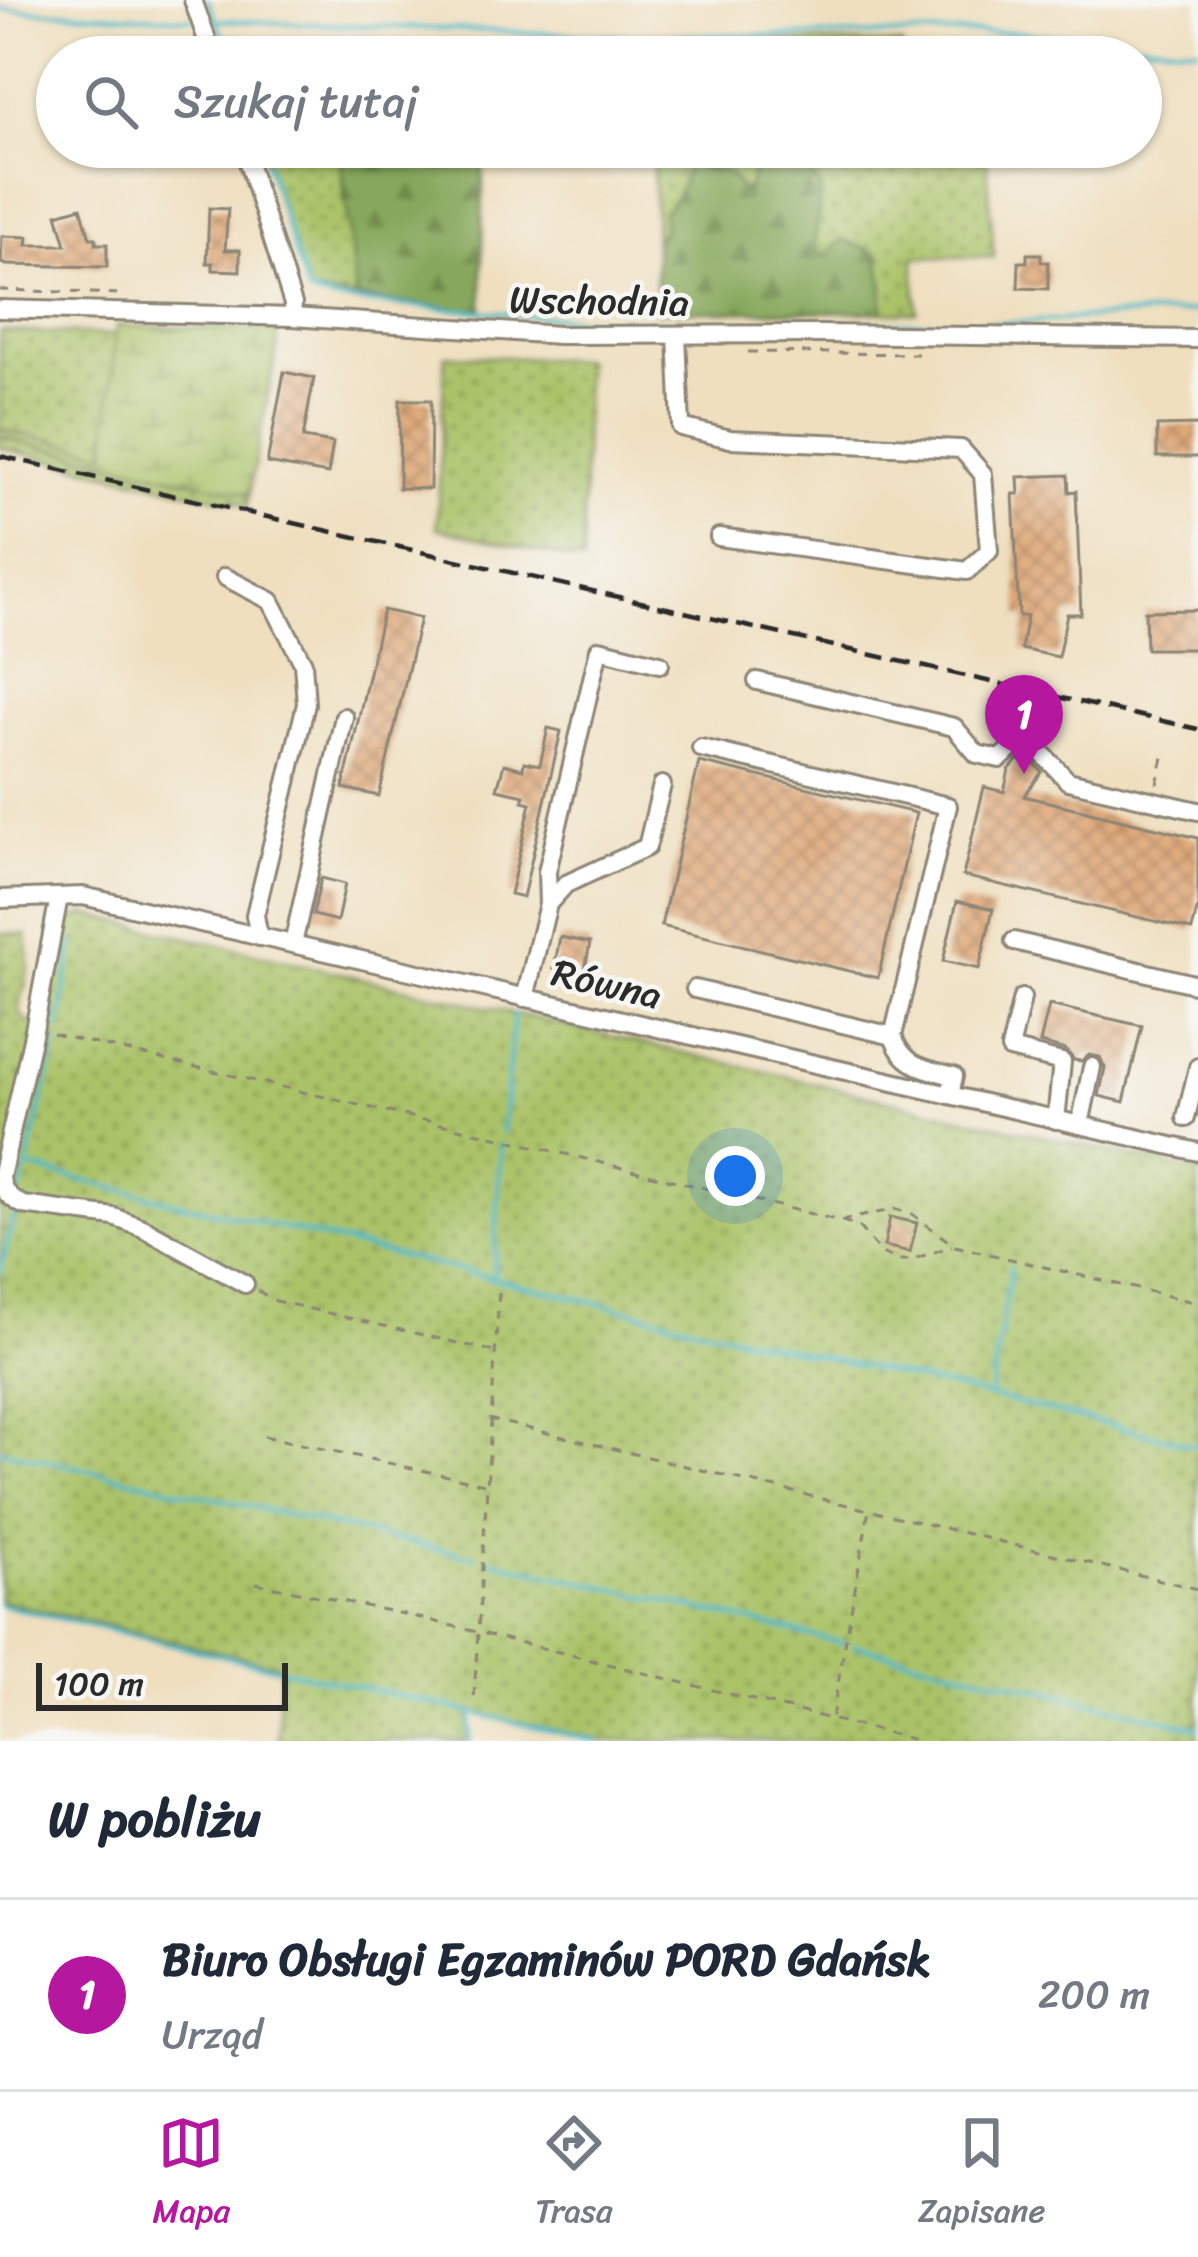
<!DOCTYPE html>
<html lang="pl">
<meta charset="utf-8">
<style>
body{margin:0;font-family:Sriracha,sans-serif;background:#f6f6f7;color:#1f2937}
.scale{position:absolute;left:36px;bottom:30px;width:252px;box-sizing:border-box;padding-left:12px;border:6px solid #2b2b2b;border-top:0;font-size:33px;line-height:42px;white-space:nowrap;color:#2b2b2b;-webkit-text-stroke:9px #f6f6f2;paint-order:stroke}
.you{position:absolute;left:735px;top:1176px;width:42px;height:42px;margin:-30px;border:9px solid #fff;border-radius:50%;background:#1a73e8;box-shadow:0 0 0 18px #1a73e833}
.badge{display:grid;place-items:center;width:78px;height:78px;border-radius:50%;background:#b5179e;color:#fff;font-size:39px;font-weight:700}
.pin{position:absolute;translate:-50% -99px;filter:drop-shadow(0 3px 6px #0008)}
.pin::after{content:'';position:absolute;top:63px;width:42px;height:36px;background:inherit;clip-path:polygon(0 0,100% 0,50% 100%)}
.list{margin:0;padding:0;list-style:none}
h2{display:flex;justify-content:space-between;align-items:center;height:156px;margin:0;padding:0 48px;font-size:51px}
h2 small{font-size:39px;font-weight:400;color:#747a83}
.list li{display:grid;grid-template-columns:78px 1fr auto;gap:36px;align-items:center;box-sizing:border-box;height:192px;padding:0 48px;border-top:3px solid #e0e1e3}
.list b{display:block;font-size:45px;white-space:nowrap}
.list p{margin:0;font-size:39px;white-space:nowrap;color:#747a83}
.list em{font-size:39px;font-style:normal;color:#747a83}
.icon{flex:none;width:66px;height:66px;fill:none;stroke:currentColor;stroke-width:2;stroke-linecap:round;stroke-linejoin:round}
.map{position:relative;flex:none;width:1198px;height:1741px;overflow:hidden}
.search{position:absolute;background:#fff;box-shadow:0 3px 9px #0004;left:36px;right:36px;top:36px;height:132px;display:flex;align-items:center;gap:30px;box-sizing:border-box;padding:0 42px;border-radius:66px;color:#747a83;font-size:45px}
.sheet{height:348px;background:#fff}
nav{display:flex;justify-content:space-around;align-items:center;box-sizing:border-box;height:168px;border-top:3px solid #e0e1e3;background:#fff;font-size:33px;color:#747a83}
nav a{display:grid;justify-items:center;gap:6px}
nav .on{color:#b5179e}
.map>svg:first-child{display:block}
.grass{fill:url(#grass-dots);stroke:#6a7649;stroke-width:3}
.forest{fill:url(#forest-firs);stroke:#596a44;stroke-width:3}
.wetland{fill:url(#wetland-marsh);stroke:#6a7649;stroke-width:3}
.lines{fill:none;stroke-linecap:round;stroke-linejoin:round}
.stream{stroke:#4dbac6;stroke-width:4.5}
.building{fill:url(#building-cross-hatch)}
.minor-casing{stroke:#8d8575;stroke-width:22}
.path{stroke:#8d8575;stroke-width:3;stroke-dasharray:9 9;stroke-linecap:butt}
.minor{stroke:#fff;stroke-width:16}
.rail{stroke:#2b2b2b;stroke-width:4.5;stroke-dasharray:18 9;stroke-linecap:butt}
.labels{text-anchor:middle;stroke-width:9;stroke-linejoin:round;paint-order:stroke}
.street-label{font-size:39px;fill:#2b2b2b;stroke:#f6f6f2}
</style>
<div class="map">
<svg width="1198" height="1741" viewBox="0 0 1198 1741">
<defs>
<pattern id="grass-dots" width="8" height="8" patternUnits="userSpaceOnUse" patternTransform="scale(3)"><rect width="8" height="8" fill="#aac267"/><path d="M2 2h.1M6 6h.1" fill="none" stroke="#8b9e55" stroke-width="1.8" stroke-linecap="round"/></pattern>
<pattern id="forest-firs" width="22" height="20" patternUnits="userSpaceOnUse" patternTransform="scale(3)"><rect width="22" height="20" fill="#87a85c"/><path d="M5 1l3.5 6h-7zM16 11l3.5 6h-7z" fill="#6f894c"/></pattern>
<pattern id="wetland-marsh" width="20" height="14" patternUnits="userSpaceOnUse" patternTransform="scale(3)"><rect width="20" height="14" fill="#aac267"/><path d="M1 5h8M5 5V1M11 12h8M15 12V8" fill="none" stroke="#8b9e55"/></pattern>
<pattern id="building-cross-hatch" width="8" height="8" patternUnits="userSpaceOnUse" patternTransform="scale(3)"><rect width="8" height="8" fill="#dfa777"/><path d="M0 0l8 8M0 8l8-8" fill="none" stroke="#b58862"/></pattern>
</defs>
<rect width="100%" height="100%" fill="#f6f6f2"/>
<filter id="ink" filterUnits="userSpaceOnUse"><feTurbulence type="fractalNoise" baseFrequency=".00833" numOctaves="2"/><feDisplacementMap in="SourceGraphic" scale="24" xChannelSelector="R" yChannelSelector="G"/><feConvolveMatrix kernelMatrix="1 2 1 2 8 2 1 2 1" color-interpolation-filters="sRGB"/></filter>
<filter id="wash" filterUnits="userSpaceOnUse"><feTurbulence type="fractalNoise" baseFrequency=".004" numOctaves="4" result="noise"/><feDisplacementMap in="SourceGraphic" scale="48" xChannelSelector="R" yChannelSelector="G"/><feGaussianBlur stdDeviation="2.7" result="paint"/><feColorMatrix in="noise" values="0 0 0 0 0 0 0 0 0 0 0 0 0 0 0 0 0 1.4 0 .05"/><feComposite in="paint" operator="in"/></filter>
<g filter="url(#wash)">
<rect width="100%" height="100%" fill="#efdfbf"/>
<g class="grass">
<path d="M651,37L902,45V57H794L792,51L776,49L773,57H651Z"/>
<path d="M261,147L340,149L356,298L308,293Z"/>
<path d="M653,147H764L753,169L749,191L684,180L676,197L662,213L665,227L655,240Z"/>
<path d="M804,147H986L994,257H914L917,312H882L883,280L878,254L825,257L814,250L821,188L803,166Z"/>
<path d="M0,331L116,335L106,454L0,429Z"/>
<path d="M445,355L585,360L583,562L437,528Z"/>
<path d="M0,437L249,494L247,505L0,448Z"/>
<path d="M85,914L1198,1172V1741H602L469,1711L468,1741H278L280,1666L0,1601V933L27,935L29,967L19,1011L26,1022L45,1021L61,923Z"/>
</g>
<g class="forest">
<path d="M764,147H804L803,166L821,188L814,249L825,257L842,239L878,254L883,280L882,312L656,311L655,240L665,227L662,213C678,198 684,183 686,162L727,172L742,190L748,191L753,169Z"/>
<path d="M483,148L482,311L356,298L340,149Z"/>
</g>
<path class="wetland" d="M116,325L277,331L278,343L249,494L0,437V429L106,453Z"/>
<g class="lines">
<g class="stream">
<path d="M207,0L232,57"/>
<path d="M0,9L193,19"/>
<path d="M212,20L598,35L829,36L1012,32L1198,48"/>
<path d="M261,147L308,293L334,300L590,320L713,323H1013L1198,311"/>
<path d="M59,1029L73,940"/>
<path d="M502,1133L514,1014"/>
<path d="M26,1167L1198,1446"/>
<path d="M20,1192L56,1043"/>
<path d="M0,1272L15,1210"/>
<path d="M493,1280L501,1145"/>
<path d="M990,1397L1011,1267"/>
<path d="M0,1450L474,1557"/>
<path d="M489,1560L843,1643"/>
<path d="M0,1605L596,1741"/>
<path d="M854,1645L1198,1728"/>
<path d="M470,1741L471,1712"/>
</g>
</g>
<g id="blocks">
<g class="building">
<path d="M81,207L90,238H96V244H107V267L7,265L1,263L2,236L28,237L27,245H66L57,214Z"/>
<path d="M209,208L228,209L225,250H240V271L213,270V263H207Z"/>
<path d="M1027,254H1041V262H1048V289L1018,288L1019,262H1027Z"/>
<path d="M284,372L314,378L303,438L333,443L328,474L267,463Z"/>
<path d="M400,400H431L430,489L399,488Z"/>
<path d="M1198,425V457H1157V426Z"/>
<path d="M1068,475L1069,492L1076,491L1081,614H1067L1058,657L1021,649L1027,616H1019L1013,494H1019L1018,477Z"/>
<path d="M383,610L420,618L379,796L343,788Z"/>
<path d="M1198,610V649H1146L1145,611Z"/>
<path d="M548,728L561,731L523,897L510,894L531,803L523,801L524,795L497,789L504,764L523,769L524,762L540,765Z"/>
<path d="M1021,756L1029,758L1042,772L1024,796L1198,838V906L1192,930L963,876L984,787L1004,792L1009,770Z"/>
<path d="M699,762L916,813L878,978L661,926Z"/>
<path d="M321,878L345,884L337,921L313,915Z"/>
<path d="M957,901L993,909L979,969L943,961Z"/>
<path d="M560,937L590,943L584,974L554,968Z"/>
<path d="M1049,1005L1142,1026L1124,1102L1099,1096L1105,1068L1100,1057L1089,1055L1081,1061L1074,1060L1066,1050L1040,1043Z"/>
<path d="M890,1217L917,1223L910,1252L884,1246Z"/>
</g>
</g>
</g>
<g filter="url(#ink)">
<use href="#blocks" fill-opacity="0" stroke="#8d8575" stroke-width="3"/>
<g class="lines">
<g class="minor-casing">
<g id="minor">
<path d="M193,0L213,57"/>
<path d="M243,147L293,304L292,317"/>
<path d="M0,309L292,317L559,335L822,334L1198,339"/>
<path d="M677,335L681,427L730,439L961,449L983,474L989,551L967,571L719,537"/>
<path d="M225,577L271,601L303,663L306,704L255,915L259,937"/>
<path d="M757,681L954,727L977,754L1000,759L1015,745L1026,742L1037,748L1068,781L1198,811"/>
<path d="M701,748L948,806L893,1036C903,1067 926,1069 954,1076L950,1095"/>
<path d="M59,897L34,1030L1,1177C2,1192 10,1198 23,1205L114,1217L143,1228L245,1284"/>
<path d="M0,899L83,896L1198,1152"/>
<path d="M548,904L566,884L647,847L662,785"/>
<path d="M1014,941L1198,985"/>
<path d="M293,944L344,717"/>
<path d="M695,989L893,1036"/>
<path d="M525,998L548,904L547,872L599,649L660,664"/>
<path d="M1022,998L1010,1049L1062,1062L1056,1120"/>
<path d="M1186,1118L1198,1067"/>
<path d="M1080,1125L1092,1067"/>
</g>
</g>
<g class="path">
<path d="M0,290L124,294"/>
<path d="M748,352L918,354"/>
<path d="M1157,784L1163,757"/>
<path d="M53,1034L467,1130L840,1221L895,1209L912,1214L955,1246L1198,1303"/>
<path d="M842,1221L858,1226L881,1253L899,1260H911L952,1246"/>
<path d="M258,1291L276,1301L492,1351"/>
<path d="M489,1419L1198,1589"/>
<path d="M264,1436L485,1484"/>
<path d="M256,1583L408,1615L920,1741"/>
<path d="M474,1697L499,1293"/>
<path d="M832,1717L869,1510"/>
</g>
<use href="#minor" class="minor"/>
<path class="rail" d="M0,456L1198,729"/>
</g>
</g>
<g class="labels">
<g class="street-label">
<text transform="translate(599 300) rotate(1)" y="14">Wschodnia</text>
<text transform="translate(607 983) rotate(13)" y="14">Równa</text>
</g>
</g>
</svg>
<div class="scale">100 m</div>
<div class="you"></div>
<div class="pin badge" style="left:1024px;top:774px">1</div>
<div class="search"><svg class="icon" aria-label="search" viewBox="0 0 24 24"><circle cx="10" cy="10" r="6"/><path d="M15 15l6 6"/></svg>Szukaj tutaj</div>
</div>
<section class="sheet">
<h2>W pobliżu<small></small></h2>
<ul class="list">
<li><span class="badge">1</span><div><b>Biuro Obsługi Egzaminów PORD Gdańsk</b><p>Urząd</p></div><em>200 m</em></li>
</ul>
</section>
<nav>
<a class="on"><svg class="icon" aria-label="map" viewBox="0 0 24 24"><path d="M3 6l6-2 6 2 6-2v14l-6 2-6-2-6 2zM9 4v14M15 6v14"/></svg>Mapa</a>
<a><svg class="icon" aria-label="directions" viewBox="0 0 24 24"><path d="M12 3l9 9-9 9-9-9zM9 14v-3h6M13 9l2 2-2 2"/></svg>Trasa</a>
<a><svg class="icon" aria-label="saved" viewBox="0 0 24 24"><path d="M7 4h10v16l-5-4-5 4z"/></svg>Zapisane</a>
</nav>
